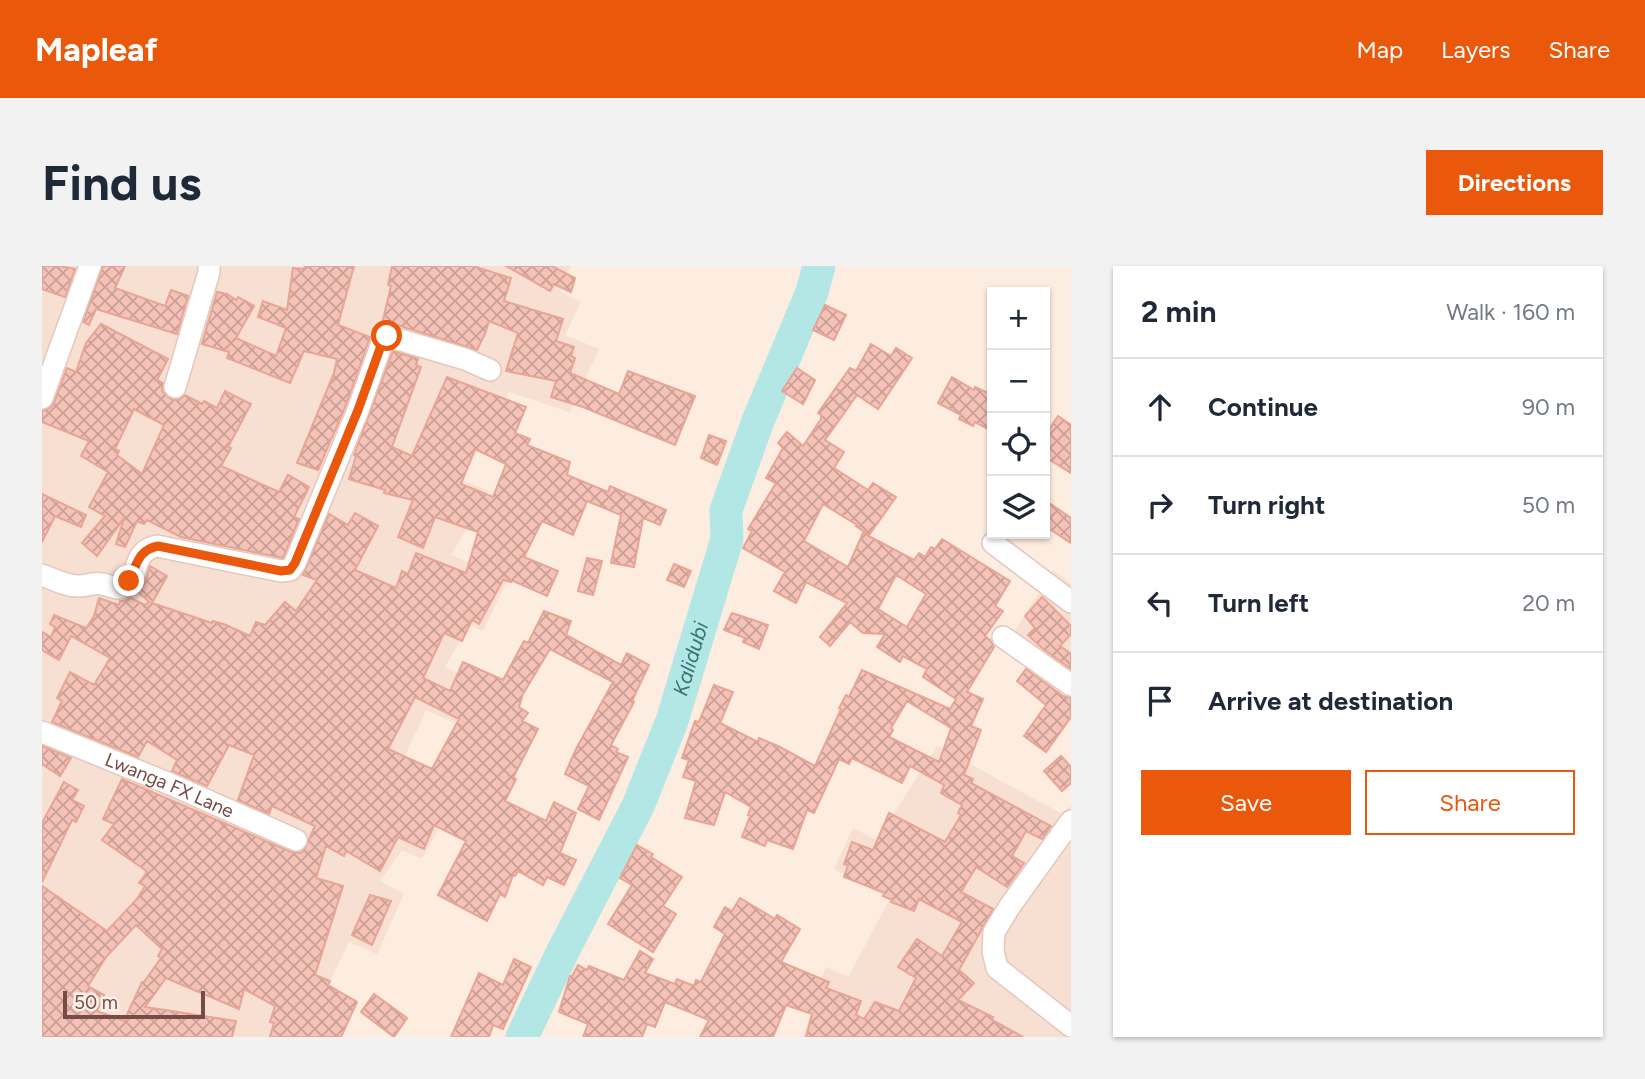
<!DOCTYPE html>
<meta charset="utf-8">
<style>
body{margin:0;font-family:Figtree,sans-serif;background:#f2f2f3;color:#1f2937}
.controls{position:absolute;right:21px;top:21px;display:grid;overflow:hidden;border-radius:0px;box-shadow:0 2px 5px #0004}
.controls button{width:63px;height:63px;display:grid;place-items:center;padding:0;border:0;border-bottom:2px solid #e0e1e3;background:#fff;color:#1f2937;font:35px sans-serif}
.scale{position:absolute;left:21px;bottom:18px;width:142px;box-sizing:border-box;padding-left:7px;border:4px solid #754d46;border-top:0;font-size:19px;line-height:24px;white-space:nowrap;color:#754d46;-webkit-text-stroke:5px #fff1e7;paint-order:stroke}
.stop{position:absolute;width:21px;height:21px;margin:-16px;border:5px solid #ea580c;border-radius:50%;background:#fff}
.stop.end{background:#ea580c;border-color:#fff;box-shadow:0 2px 7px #0008}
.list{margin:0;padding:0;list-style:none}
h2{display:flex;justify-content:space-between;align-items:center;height:91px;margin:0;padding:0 28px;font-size:30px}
h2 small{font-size:23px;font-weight:400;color:#747a83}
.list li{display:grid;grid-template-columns:46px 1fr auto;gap:21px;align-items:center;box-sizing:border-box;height:98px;padding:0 28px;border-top:2px solid #e0e1e3}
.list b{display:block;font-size:26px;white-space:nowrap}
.list em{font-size:23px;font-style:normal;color:#747a83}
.actions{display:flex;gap:14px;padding:21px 28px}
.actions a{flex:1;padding:16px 0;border:2px solid #ea580c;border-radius:0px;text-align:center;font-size:24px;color:#ea580c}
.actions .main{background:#ea580c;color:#fff}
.icon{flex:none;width:38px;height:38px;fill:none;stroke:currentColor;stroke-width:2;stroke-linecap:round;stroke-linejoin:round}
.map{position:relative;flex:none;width:1029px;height:771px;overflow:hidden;border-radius:0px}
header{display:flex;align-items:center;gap:42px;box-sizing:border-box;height:98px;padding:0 35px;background:#ea580c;color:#fff}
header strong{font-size:33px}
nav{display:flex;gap:38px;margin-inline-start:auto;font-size:24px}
.intro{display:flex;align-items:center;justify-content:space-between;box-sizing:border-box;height:168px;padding:0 42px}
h1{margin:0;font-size:49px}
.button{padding:18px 32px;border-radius:0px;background:#ea580c;color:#fff;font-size:24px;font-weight:700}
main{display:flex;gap:42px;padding:0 42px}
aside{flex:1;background:#fff;border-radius:0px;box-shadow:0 2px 5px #0004}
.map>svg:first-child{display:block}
.residential{fill:#f7dfd1}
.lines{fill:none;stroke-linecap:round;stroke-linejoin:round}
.river{stroke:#b3e7e5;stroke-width:33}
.building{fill:url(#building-cross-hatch);stroke:#e8a495;stroke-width:2;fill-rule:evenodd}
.street-casing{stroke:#e4c8be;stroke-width:24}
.street{stroke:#fff;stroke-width:21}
.route{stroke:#ea580c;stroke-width:9}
.labels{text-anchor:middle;stroke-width:5;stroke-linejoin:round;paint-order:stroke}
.street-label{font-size:19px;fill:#754d46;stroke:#fff1e7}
.water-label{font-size:21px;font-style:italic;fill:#367472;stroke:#fff1e7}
</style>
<header>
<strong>Mapleaf</strong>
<nav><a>Map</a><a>Layers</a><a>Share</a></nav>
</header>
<div class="intro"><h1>Find us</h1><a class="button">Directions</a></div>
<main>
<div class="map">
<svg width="1029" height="771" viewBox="0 0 1029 771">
<defs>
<pattern id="building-cross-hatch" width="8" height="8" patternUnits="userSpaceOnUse" patternTransform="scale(1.75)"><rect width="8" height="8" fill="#f4c2b6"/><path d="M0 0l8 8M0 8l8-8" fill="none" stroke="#caa096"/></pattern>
</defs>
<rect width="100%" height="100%" fill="#fdece0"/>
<g class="residential">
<path d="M0,0H529L518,26L539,36L523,69L557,83L528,146L467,126L420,214L447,225L409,289L466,313L441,365L427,359L403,401L431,415L413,457L384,444L363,490L424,514L380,593L360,584L338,615L362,628L335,688L307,676L261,771H0Z"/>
<path d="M1011,304L1029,318V417L971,368Z"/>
<path d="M895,480L1022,549L1029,539V771H761L784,701L806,711L848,633L792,603L811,562L835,574Z"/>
</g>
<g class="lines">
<path class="river" id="s1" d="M480,771L520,687L596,540L630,455L685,273L684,244L716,155L770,26L777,0"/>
</g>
<g class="building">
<path d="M0,0H18L33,3L23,31L0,23Z"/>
<path d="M61,0H83L73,22L123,40L129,24L146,30L135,68L54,43L47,59L41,56Z"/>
<path d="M263,0H312L296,59L328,71L304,139L276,204L255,197L292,107L295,93L262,85L248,117L185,92L187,86L160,78L175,26L185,28L194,34L196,31L212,40L194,72L234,90L244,62L216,51L221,35L245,44L251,2L262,3Z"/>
<path d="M350,0H431L469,12L462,35L521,53L514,75L532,81L529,90L533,92L528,107L577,128L586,105L653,130L633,179L541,141L509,131L514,115L464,105L476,67L447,55L443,68L435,84L349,57L340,58L349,20L346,19Z"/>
<path d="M464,0H510L533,12L529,26L512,18L508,25Z"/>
<path d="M783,39L804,49L792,74L771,64Z"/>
<path d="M59,58L126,93L115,114L121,117L120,125L129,133L137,134L143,129L160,138L162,135L175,142L183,125L209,138L186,181L189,182L179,200L237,226L246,209L267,221L252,251L257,253L241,292L139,271L105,254L102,258L95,255L83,281L74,278L82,252L55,290L40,277L63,250L47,241L66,206L39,190L47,175L0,156V145L8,142L12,137L25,102L34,106L44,77ZM92,143L122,159L100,208L75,189L77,185L73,183Z"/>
<path d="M829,78L849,90L854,82L870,92L836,143L815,129L783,174L802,186L792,202L826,224L831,217L854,231L827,269L814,260L815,259L781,238L762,275L806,301L821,267L872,294L877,287L883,291L889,281L893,283L900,273L968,315L953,340L961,345L943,370L948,374L952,381L925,426L941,433L929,460L939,464L922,509L931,513L929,517L1009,560L1000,573L984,565L970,590L982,597L965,621L934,601L919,626L951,643L917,704L932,717L916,734L951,751L950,754L981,771H764L770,748L744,739L731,771H658L667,754L623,736L613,761L605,758L600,771H541L546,758L517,746L528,710H530L536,699L545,704L547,700L582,714L598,685L611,693L603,707L633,718L635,713L652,720L654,714L659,716L683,668L672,661L683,641L690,645L698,632L733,653L735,649L758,663L739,696L787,716L784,722L819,735L814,749L822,753L833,736L857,745L874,712L856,701L875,673L900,690L920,656L877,633L872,645L849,636L850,634L841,630L843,627L802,611L806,599L802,598L810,576L831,584L847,547L903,576L919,549L916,547L920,539L899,527L902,519L868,500L860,517L810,492L807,498L797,493L772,547L765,544L751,583L725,574L723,580L700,571L708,550L706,549L709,541L683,526L672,559L643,552L654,515L641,511L647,494L640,492L653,455L657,456L672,419L691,426L678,457L716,476L717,472L736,480L773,500L799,443L797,442L804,429L807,431L820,404L908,443L914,433L881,411L885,403L861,390L858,396L835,381L843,368L821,367L808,356L788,380L778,371L805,337L764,316L754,337L732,325L743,306L701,282L710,265L706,263L734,217L724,212L741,182L736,177L745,166L761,180L779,153V149L776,147L808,102L814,105ZM854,309L884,328L865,361L836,343ZM865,435L909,462L897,496L847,471L851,464L849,462Z"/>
<path d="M351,85L376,93L374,99L379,101L350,181L370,190L405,111L484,141L473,167L488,173L485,179L528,196L525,209L566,226L568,220L624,244L618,259L601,252L592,301L569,297L579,249L545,235L531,269L500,255L482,291L516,305L505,330L469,314V316L461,314L437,358L430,354L420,375L402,367L381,412L408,425L421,396L461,414L482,375L486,377L502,345L529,355L524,369L579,399L585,387L607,399L590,435L592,436L569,479L576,483L574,486L586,491L557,554L536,543L547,520L523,508L534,483L571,416L508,383L481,428L477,441L486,447L480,455L496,463L471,512L474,513L463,535L504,555L512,536L534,547L518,587L534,594L522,619L505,611L501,619L476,605L473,610L471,609L463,631L458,628L445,655L396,629L424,575L392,559L382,583L356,571L338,605L304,585L302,590L284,580L274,612L301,620L273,709L288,715L286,719L315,736L299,771H228L232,757L228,756L233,740L202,723L197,743L124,712L103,741L194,755L190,771H0V620L65,665L95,633L103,620L97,617L105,606L103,604L60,574L72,558L61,553L80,513L249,586L259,587L262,584L273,560L230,540L227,548L196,534L212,489L187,479L165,520L130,505L135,494L105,475L96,491L10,456L20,435L15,432L28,406L52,419L68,392L29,370L17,394L0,384V366L9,371L13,361L8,358L12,349L44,362L52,350L57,332L77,339L78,335H83L89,332L103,339L107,336L96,326L103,317L108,300L125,310L110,337L170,357L171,355L184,359L208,370L214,356L223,359L243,336L254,345L275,314L261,309L287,248L306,259L313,247L336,260L313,304L354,322L360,305L366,308L374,287L424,307L436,266L393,251L381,282L356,271L371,234L342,227L343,224L307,213L314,190L312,189ZM433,183L464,198L451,231L419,218ZM373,431L417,453L390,503L346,483ZM94,659L120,683L116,690L119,692L102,716H100L82,755L55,745L62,729L46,720L64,691Z"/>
<path d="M755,102L773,114L761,138L740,125Z"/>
<path d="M910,111L932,124L933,121L950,129V165L933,156L931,160L917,153L919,149L896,137Z"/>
<path d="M1016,150L1029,159V207L1003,191V170Z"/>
<path d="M667,169L684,175L675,199L659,192Z"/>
<path d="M0,228L44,249L39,261L13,250L0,276Z"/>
<path d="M1003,234L1029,252V277L1003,260Z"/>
<path d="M545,292L560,295L551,329L536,325Z"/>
<path d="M632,298L649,305L642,321L625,314Z"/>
<path d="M1000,331L1029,360V368L1018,380L1029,388V403L1000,382L986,369L993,362L983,350Z"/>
<path d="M690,347L726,359L717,383L701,376L703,372L682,364Z"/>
<path d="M984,403L1021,430L1029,432V451L1004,486L982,470L1004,439L975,415Z"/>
<path d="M0,480L29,492L18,510L0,498Z"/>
<path d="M1019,490L1029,501V517L1020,525L1002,505Z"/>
<path d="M22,516L36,524L30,534L42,540L34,556L30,554L0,616V557Z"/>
<path d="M595,579L611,588L609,591L640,611L621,640L634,648L611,686L566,658L590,619L578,612Z"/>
<path d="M328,629L349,635L330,679L310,669Z"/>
<path d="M472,693L489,701L461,763L451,759L447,771H409L437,707L461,719Z"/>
<path d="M332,728L365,752L352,771L319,746Z"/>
</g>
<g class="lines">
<g class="street-casing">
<g id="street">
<path d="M133,121L167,6V0"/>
<path d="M0,132L48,0"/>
<path d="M951,277L1029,336"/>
<path d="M0,309C11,313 26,321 38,320C45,320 52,316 60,318C67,319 74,324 82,321C99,313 87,286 115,280L239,305L248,304L253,297L316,144L341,74L345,70L423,93L448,104"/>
<path d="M961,371L1029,419"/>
<path id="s2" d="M0,466L128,518L254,574"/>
<path d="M1029,555L968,640L952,666L951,685L955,702L1029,760"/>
</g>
</g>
<use href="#street" class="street"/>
</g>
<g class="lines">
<path class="route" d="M87,315C95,298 96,284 116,280L239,305L248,304L253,297L316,144L341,74L345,70"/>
</g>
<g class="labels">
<g class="street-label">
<text dy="7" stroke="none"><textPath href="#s2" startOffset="138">Lwanga FX Lane</textPath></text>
</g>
<g class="water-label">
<text dy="7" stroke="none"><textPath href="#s1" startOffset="415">Kalidubi</textPath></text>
</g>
</g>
</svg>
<div class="controls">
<button>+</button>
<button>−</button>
<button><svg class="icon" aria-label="locate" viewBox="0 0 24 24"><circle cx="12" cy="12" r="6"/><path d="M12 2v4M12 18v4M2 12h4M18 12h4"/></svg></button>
<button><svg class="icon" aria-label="layers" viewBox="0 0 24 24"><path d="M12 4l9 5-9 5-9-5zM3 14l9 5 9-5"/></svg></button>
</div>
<div class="scale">50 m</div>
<div class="stop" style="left:345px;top:70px"></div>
<div class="stop end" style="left:87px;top:315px"></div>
</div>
<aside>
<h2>2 min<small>Walk · 160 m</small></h2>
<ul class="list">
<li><svg class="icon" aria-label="ahead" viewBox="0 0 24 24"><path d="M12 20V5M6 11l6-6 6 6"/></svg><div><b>Continue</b></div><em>90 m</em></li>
<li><svg class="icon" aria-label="right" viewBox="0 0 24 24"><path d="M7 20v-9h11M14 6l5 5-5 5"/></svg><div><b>Turn right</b></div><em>50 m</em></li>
<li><svg class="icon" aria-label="left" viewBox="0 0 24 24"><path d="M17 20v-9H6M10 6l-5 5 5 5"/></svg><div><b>Turn left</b></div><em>20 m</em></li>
<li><svg class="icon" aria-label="arrive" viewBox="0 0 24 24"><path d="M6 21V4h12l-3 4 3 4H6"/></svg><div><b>Arrive at destination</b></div></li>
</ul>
<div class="actions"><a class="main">Save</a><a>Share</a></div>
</aside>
</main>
